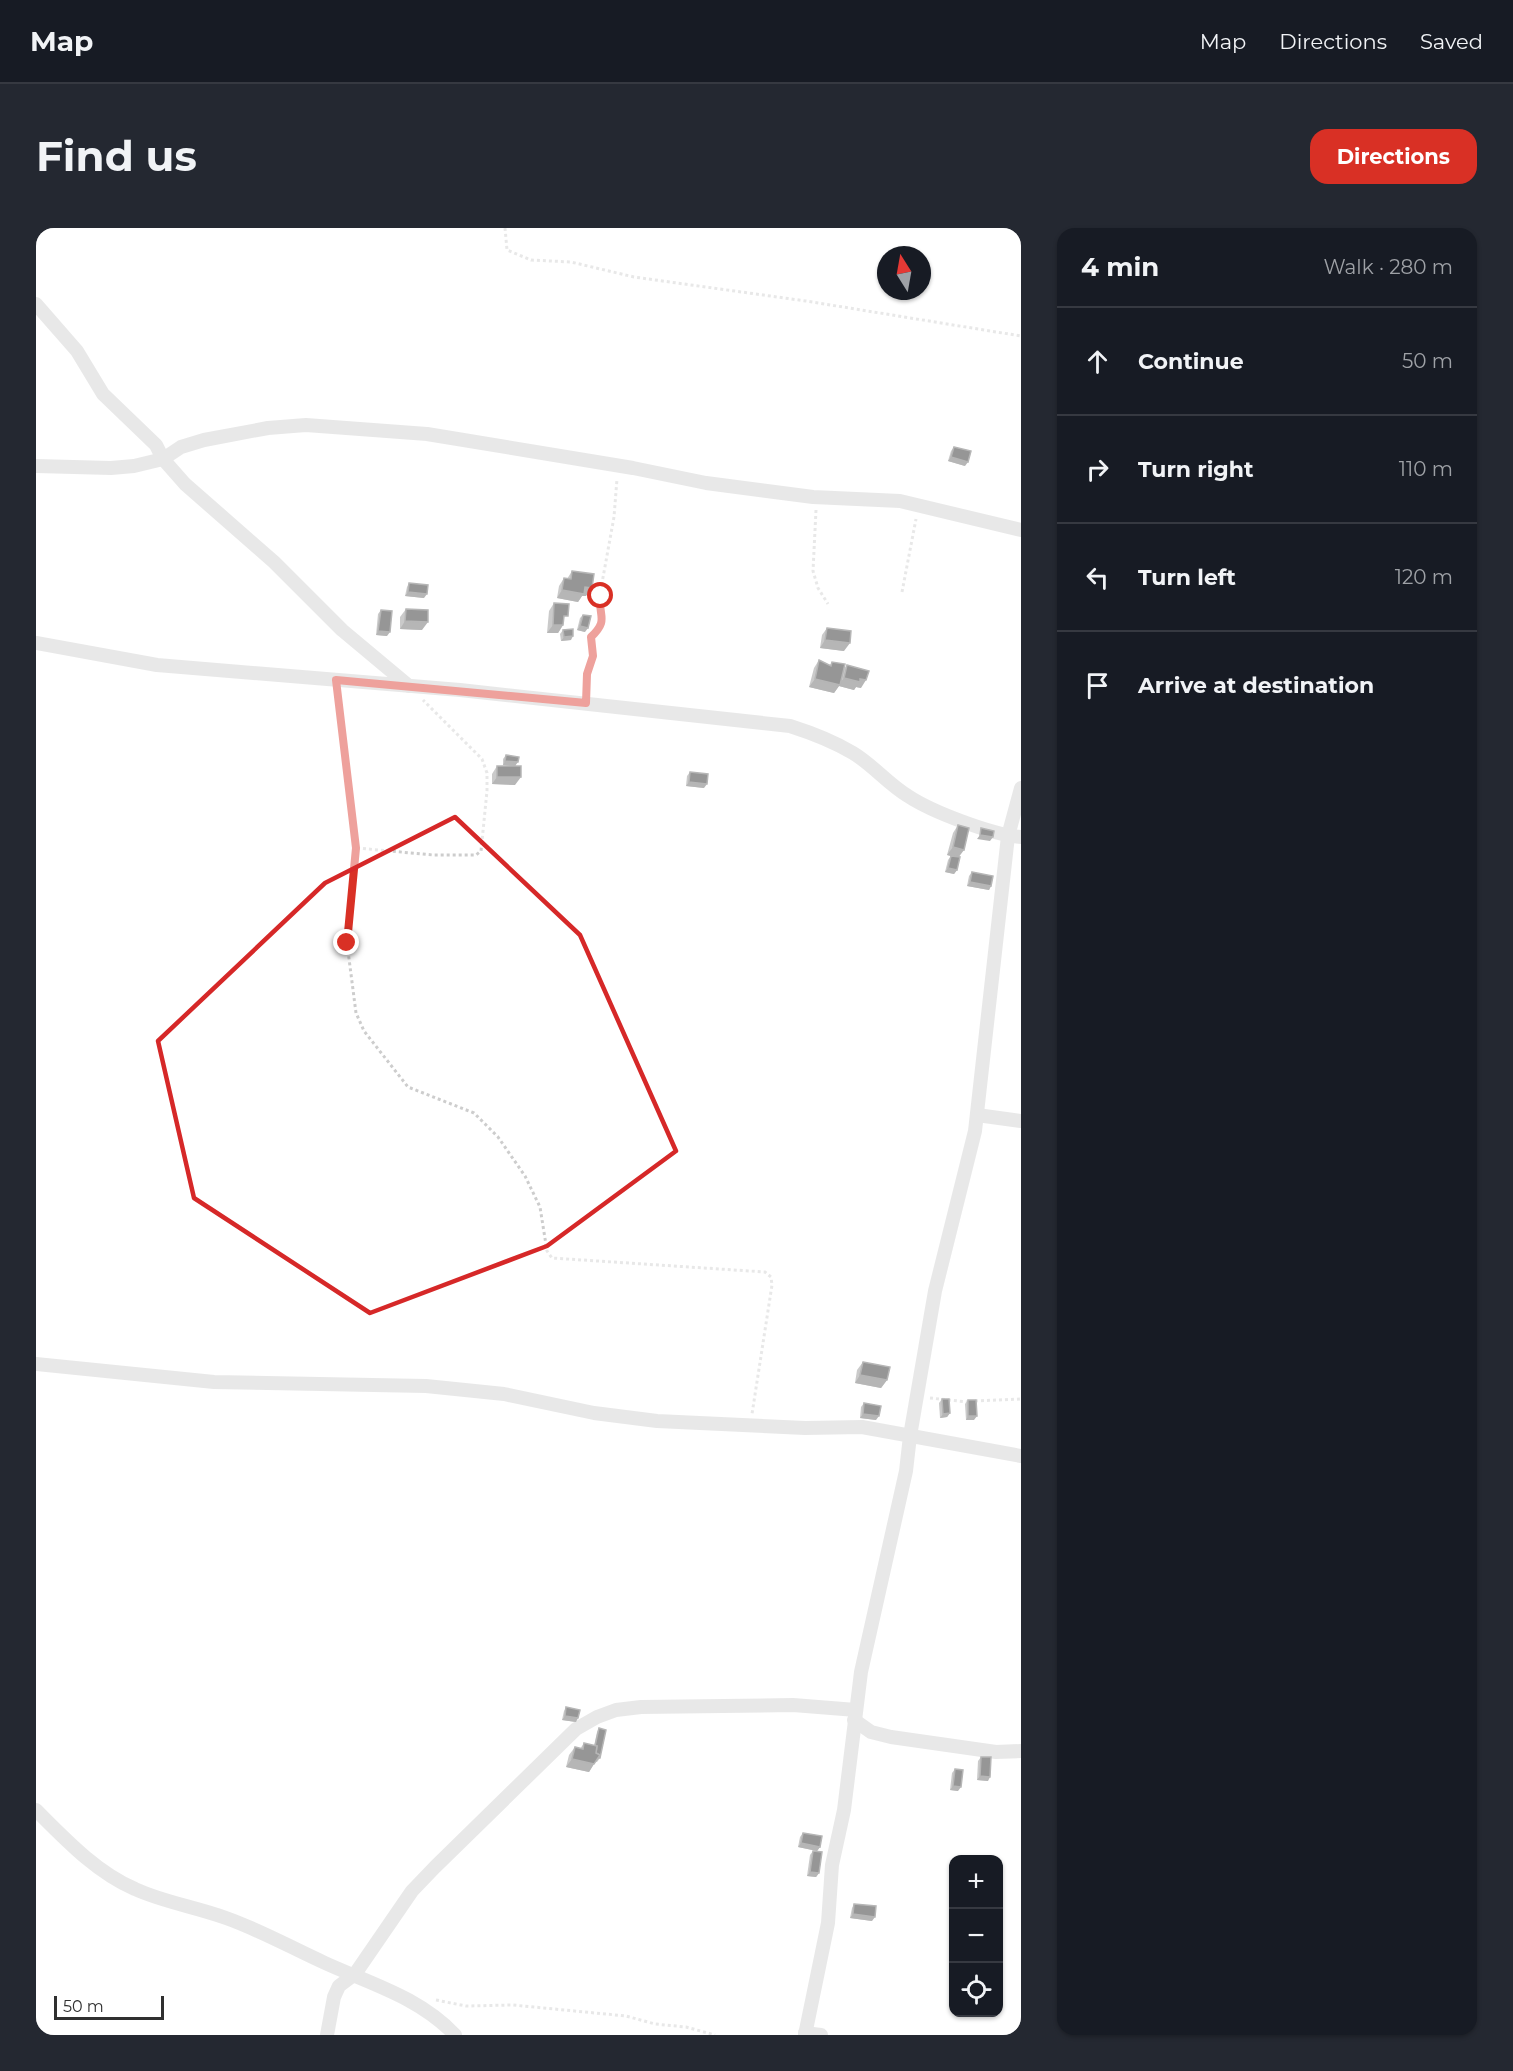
<!DOCTYPE html>
<meta charset="utf-8">
<style>
body{margin:0;font-family:Montserrat,sans-serif;background:#242831;color:#f1f3f6}
.controls{position:absolute;right:18px;bottom:18px;display:grid;overflow:hidden;border-radius:12px;box-shadow:0 2px 4px #0004}
.controls button{width:54px;height:54px;display:grid;place-items:center;padding:0;border:0;border-bottom:2px solid #363941;background:#171b24;color:#f1f3f6;font:30px sans-serif}
.compass{position:absolute;left:841px;top:18px;width:54px;height:54px;border-radius:50%;background:#171b24;box-shadow:0 2px 4px #0004;rotate:349deg}
.scale{position:absolute;left:18px;bottom:15px;width:110px;box-sizing:border-box;padding-left:6px;border:3px solid #303030;border-top:0;font-size:16px;line-height:21px;white-space:nowrap;color:#303030;-webkit-text-stroke:4px #fff;paint-order:stroke}
.stop{position:absolute;width:18px;height:18px;margin:-14px;border:4px solid #d93025;border-radius:50%;background:#fff}
.stop.end{background:#d93025;border-color:#fff;box-shadow:0 2px 6px #0008}
.list{margin:0;padding:0;list-style:none}
h2{display:flex;justify-content:space-between;align-items:center;height:78px;margin:0;padding:0 24px;font-size:26px}
h2 small{font-size:20px;font-weight:400;color:#9ea1a6}
.list li{display:grid;grid-template-columns:39px 1fr auto;gap:18px;align-items:center;box-sizing:border-box;height:108px;padding:0 24px;border-top:2px solid #363941}
.list b{display:block;font-size:22px;white-space:nowrap}
.list em{font-size:20px;font-style:normal;color:#9ea1a6}
.icon{flex:none;width:33px;height:33px;fill:none;stroke:currentColor;stroke-width:2;stroke-linecap:round;stroke-linejoin:round}
.map{position:relative;flex:none;width:985px;height:1807px;overflow:hidden;border-radius:18px}
header{display:flex;align-items:center;gap:36px;box-sizing:border-box;height:84px;padding:0 30px;background:#171b24;border-bottom:2px solid #363941}
header strong{font-size:28px}
nav{display:flex;gap:33px;margin-inline-start:auto;font-size:21px}
.intro{display:flex;align-items:center;justify-content:space-between;box-sizing:border-box;height:144px;padding:0 36px}
h1{margin:0;font-size:42px}
.button{padding:15px 27px;border-radius:18px;background:#d93025;color:#fff;font-size:21px;font-weight:700}
main{display:flex;gap:36px;padding:0 36px}
aside{flex:1;background:#171b24;border-radius:18px;box-shadow:0 2px 4px #0004}
.map>svg:first-child{display:block}
.lines{fill:none;stroke-linecap:round;stroke-linejoin:round}
.path{stroke:#cdcdcd;stroke-width:3;stroke-dasharray:3 3;stroke-linecap:butt}
.minor{stroke:#cdcdcd;stroke-width:14}
.wall{fill:#8b8b8b}
.shaded-wall{fill:#5d5d5d}
.building{fill:#171717;stroke:#5d5d5d;stroke-width:1.5}
.route{stroke:#d93025;stroke-width:8}
.marked{fill:none;stroke:#d62828;stroke-width:4.5;stroke-linejoin:round}
</style>
<header>
<strong>Map</strong>
<nav><a>Map</a><a>Directions</a><a>Saved</a></nav>
</header>
<div class="intro"><h1>Find us</h1><a class="button">Directions</a></div>
<main>
<div class="map">
<svg width="985" height="1807" viewBox="0 0 985 1807">
<rect width="100%" height="100%" fill="#fff"/>
<g class="lines">
<g class="path">
<path d="M469,0L471,22L495,32L535,34L598,49L770,73L985,108"/>
<path d="M780,282L777,343L782,360L792,376"/>
<path d="M866,364L880,291"/>
<path d="M551,464L553,434L557,428L555,409L565,399L567,394L562,377L578,289L581,251"/>
<path d="M302,466L320,620L311,715L320,785L328,803L372,859L438,885L462,909L489,948L504,979L511,1023L516,1030L729,1044L735,1049L736,1057L716,1186"/>
<path d="M321,620L397,627H440L445,623L451,563V545L446,531L387,472"/>
<path d="M894,1170L932,1174"/>
<path d="M939,1173L985,1171"/>
<path d="M400,1772L430,1778L477,1777L590,1788L619,1796L650,1799L679,1807"/>
</g>
<g class="minor">
<path d="M0,76L41,123L67,166L120,217L127,231L149,256L238,334L306,402L373,458"/>
<path d="M0,238L75,240L98,238L127,231L145,219L168,212L232,200L270,197L391,206L597,240L670,255L777,269L864,273L985,302"/>
<path d="M0,415L121,437L424,462L754,498C776,505 797,513 817,525C837,537 852,556 872,568C896,584 957,607 985,609"/>
<path d="M941,887L985,893"/>
<path d="M0,1136L178,1154L390,1158L468,1166L558,1185L621,1193L769,1200L826,1199L985,1228"/>
<path d="M818,1492L835,1504L855,1509L960,1524L985,1523"/>
<path d="M0,1582C30,1612 60,1644 99,1661C127,1674 160,1679 190,1690C224,1702 256,1720 289,1735C335,1756 383,1769 419,1807"/>
<path d="M769,1805L785,1807"/>
<path d="M291,1807L298,1769L303,1758L319,1746L376,1663L399,1639L540,1501L561,1489L580,1482L605,1479L757,1477L820,1482"/>
<path d="M769,1807L792,1695L796,1637L808,1582L825,1444L870,1243L874,1208L899,1063L939,903L972,608L985,560"/>
</g>
</g>
<g class="wall">
<path d="M918,219L929,238L912,233L915,223Z"/>
<path d="M536,343L550,368H546L542,374L521,370L523,358L528,350L531,351Z"/>
<path d="M373,355L388,370L369,368L371,359Z"/>
<path d="M518,375L527,395V397L522,405H511L513,383Z"/>
<path d="M370,381L386,402L364,401V389Z"/>
<path d="M345,382L351,408L340,407L342,386Z"/>
<path d="M547,387L549,404L541,402L544,390Z"/>
<path d="M791,400L808,423L784,420L786,407Z"/>
<path d="M527,402L535,412L525,413L524,406Z"/>
<path d="M783,432L794,437L796,434L807,442L811,437L825,460L820,459L818,462L803,458L798,465L773,459L778,440Z"/>
<path d="M470,527L480,538L479,557L456,556V546L461,538H474L467,537V531Z"/>
<path d="M654,544L668,560L650,558L651,548Z"/>
<path d="M922,597L923,629L921,642L918,646L909,644L912,632L915,628L911,627L917,605Z"/>
<path d="M936,644L955,658L953,662L931,658L933,648Z"/>
<path d="M827,1134L851,1152L845,1160L819,1155L821,1142Z"/>
<path d="M906,1171L914,1185L911,1189L904,1190L903,1175Z"/>
<path d="M932,1172L938,1192H930L929,1176Z"/>
<path d="M828,1175L840,1192L824,1190L825,1179Z"/>
<path d="M530,1479L540,1494L526,1492L528,1483Z"/>
<path d="M563,1500L564,1530L561,1534H559L553,1544L530,1539L533,1527L539,1519L544,1521L548,1515L558,1518L561,1504Z"/>
<path d="M945,1529L952,1553L941,1552L942,1533Z"/>
<path d="M919,1541L922,1563L914,1562L916,1545Z"/>
<path d="M767,1605L784,1619L781,1623L762,1619L764,1609Z"/>
<path d="M777,1623L783,1645L780,1649L771,1648L774,1627Z"/>
<path d="M818,1676L836,1693L814,1690L816,1680Z"/>
</g>
<g class="shaded-wall">
<path d="M915,229L932,234L929,238L912,233Z"/>
<path d="M549,359L556,360L550,368H546L542,374L521,370L526,362Z"/>
<path d="M372,364L391,366L388,370L369,368Z"/>
<path d="M369,393L392,394L386,402L364,401Z"/>
<path d="M517,397H527L522,405H511Z"/>
<path d="M544,398L552,400L549,404L541,402Z"/>
<path d="M342,403L354,404L351,408L340,407Z"/>
<path d="M537,408L535,412L525,413L528,409Z"/>
<path d="M789,412L814,415L808,423L784,420Z"/>
<path d="M808,450L824,451L830,452L825,460L820,459L818,462L803,458L798,465L773,459L779,451L803,456Z"/>
<path d="M469,533L482,534L479,538L467,537Z"/>
<path d="M461,549H485L479,557L456,556Z"/>
<path d="M653,554L671,556L668,560L650,558Z"/>
<path d="M944,607L957,609L954,613L941,611Z"/>
<path d="M917,619L928,622L922,630L911,627Z"/>
<path d="M912,640L921,642L918,646L909,644Z"/>
<path d="M934,654L955,658L953,662L931,658Z"/>
<path d="M824,1147L851,1152L845,1160L819,1155Z"/>
<path d="M914,1185L911,1189L904,1190L907,1186Z"/>
<path d="M827,1186L843,1188L840,1192L824,1190Z"/>
<path d="M932,1188H941L938,1192H930Z"/>
<path d="M529,1488L542,1490L540,1494L526,1492Z"/>
<path d="M536,1531L558,1536L553,1544L530,1539Z"/>
<path d="M944,1548L954,1549L952,1553L941,1552Z"/>
<path d="M917,1558L925,1559L922,1563L914,1562Z"/>
<path d="M765,1615L784,1619L781,1623L762,1619Z"/>
<path d="M774,1644L783,1645L780,1649L771,1648Z"/>
<path d="M817,1686L839,1689L836,1693L814,1690Z"/>
</g>
<g class="building">
<path d="M918,219L935,223L932,234L915,229Z"/>
<path d="M536,343L558,346L556,360L549,359L548,366L526,362L528,350L535,351Z"/>
<path d="M373,355L392,357L391,366L372,364Z"/>
<path d="M518,375L533,376L532,388H528L527,397H517Z"/>
<path d="M370,381L392,382V394L369,393Z"/>
<path d="M345,382L356,383L354,404L342,403Z"/>
<path d="M547,387L555,388L552,400L544,398Z"/>
<path d="M791,400L815,403L814,415L789,412Z"/>
<path d="M537,401V408L528,409L527,402Z"/>
<path d="M783,432L795,438L796,434L809,436L804,457L779,451Z"/>
<path d="M811,437L833,443L830,452L824,451V454L808,450Z"/>
<path d="M470,527L483,529L482,534L469,533Z"/>
<rect x="461" y="538" width="24" height="11"/>
<path d="M654,544L672,546L671,556L653,554Z"/>
<path d="M922,597L933,600L928,622L917,619Z"/>
<path d="M945,600L958,603L957,609L944,607Z"/>
<path d="M915,628L924,629L921,642L912,640Z"/>
<path d="M936,644L957,648L955,658L934,654Z"/>
<path d="M827,1134L854,1139L851,1152L824,1147Z"/>
<path d="M906,1171H913L914,1185L907,1186Z"/>
<path d="M932,1172H940L941,1188H932Z"/>
<path d="M828,1175L845,1178L843,1188L827,1186Z"/>
<path d="M530,1479L544,1482L542,1490L529,1488Z"/>
<path d="M563,1500L570,1502L564,1530H562L564,1527L560,1525L561,1518H559Z"/>
<path d="M548,1515L561,1518L560,1525L564,1527L558,1536L536,1531L539,1519L547,1521Z"/>
<path d="M945,1529H955L954,1549L944,1548Z"/>
<path d="M919,1541L927,1542L925,1559L917,1558Z"/>
<path d="M767,1605L786,1608L784,1619L765,1615Z"/>
<path d="M777,1623L786,1624L783,1645L774,1644Z"/>
<path d="M818,1676L840,1678L839,1689L817,1686Z"/>
</g>
<g class="lines">
<path class="route" d="M311,715L320,620L300,452L550,475L551,446L557,428L555,409C574,391 561,388 565,368"/>
</g>
<path d="M0 0H985V1807H0ZM419,589L544,707L640,923L511,1018L334,1085L158,970L122,813L289,655Z" fill="#fff" fill-opacity=".55" fill-rule="evenodd"/>
<path class="marked" d="M419,589L544,707L640,923L511,1018L334,1085L158,970L122,813L289,655Z"/>
</svg>
<div class="controls">
<button>+</button>
<button>−</button>
<button><svg class="icon" aria-label="locate" viewBox="0 0 24 24"><circle cx="12" cy="12" r="6"/><path d="M12 2v4M12 18v4M2 12h4M18 12h4"/></svg></button>
</div>
<svg class="compass" viewBox="-18 -18 36 36"><path d="M0-13l5 13h-10z" fill="#e53935"/><path d="M0 13l5-13h-10z" fill="#9ea1a6"/></svg>
<div class="scale">50 m</div>
<div class="stop" style="left:565px;top:368px"></div>
<div class="stop end" style="left:311px;top:715px"></div>
</div>
<aside>
<h2>4 min<small>Walk · 280 m</small></h2>
<ul class="list">
<li><svg class="icon" aria-label="ahead" viewBox="0 0 24 24"><path d="M12 20V5M6 11l6-6 6 6"/></svg><div><b>Continue</b></div><em>50 m</em></li>
<li><svg class="icon" aria-label="right" viewBox="0 0 24 24"><path d="M7 20v-9h11M14 6l5 5-5 5"/></svg><div><b>Turn right</b></div><em>110 m</em></li>
<li><svg class="icon" aria-label="left" viewBox="0 0 24 24"><path d="M17 20v-9H6M10 6l-5 5 5 5"/></svg><div><b>Turn left</b></div><em>120 m</em></li>
<li><svg class="icon" aria-label="arrive" viewBox="0 0 24 24"><path d="M6 21V4h12l-3 4 3 4H6"/></svg><div><b>Arrive at destination</b></div></li>
</ul>
</aside>
</main>
